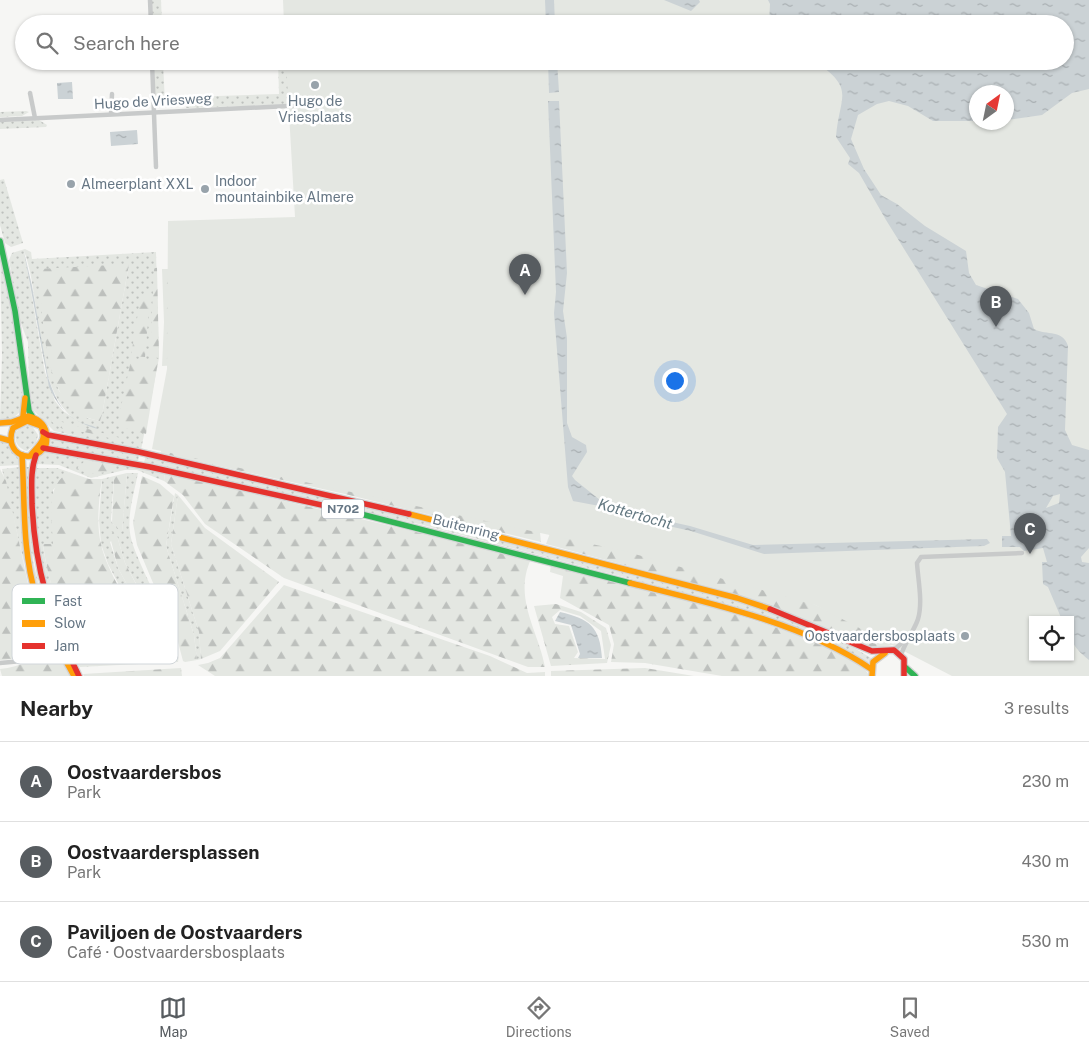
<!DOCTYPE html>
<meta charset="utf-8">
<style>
body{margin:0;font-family:"Public Sans",sans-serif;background:#f6f6f6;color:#222}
.controls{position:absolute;right:15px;bottom:15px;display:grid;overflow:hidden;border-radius:0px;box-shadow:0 1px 4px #0004}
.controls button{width:45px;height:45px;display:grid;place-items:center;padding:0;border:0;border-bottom:1px solid #e0e0e0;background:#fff;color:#222;font:25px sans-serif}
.compass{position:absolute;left:969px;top:85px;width:45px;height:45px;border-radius:50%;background:#fff;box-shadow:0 1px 4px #0004;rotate:33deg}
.you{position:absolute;left:674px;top:380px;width:18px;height:18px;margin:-12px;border:4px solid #fff;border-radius:50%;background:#1a73e8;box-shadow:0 0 0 8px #1a73e833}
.badge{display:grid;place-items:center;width:32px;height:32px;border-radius:50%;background:#575c60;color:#fff;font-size:16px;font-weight:700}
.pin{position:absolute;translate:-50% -41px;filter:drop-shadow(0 1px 2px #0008)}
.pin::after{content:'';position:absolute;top:26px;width:18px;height:15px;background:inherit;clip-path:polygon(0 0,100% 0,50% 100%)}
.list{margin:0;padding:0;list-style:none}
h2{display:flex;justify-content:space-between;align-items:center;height:65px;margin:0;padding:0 20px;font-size:21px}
h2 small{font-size:16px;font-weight:400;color:#767676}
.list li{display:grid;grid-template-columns:32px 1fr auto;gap:15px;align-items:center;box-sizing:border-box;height:80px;padding:0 20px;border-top:1px solid #e0e0e0}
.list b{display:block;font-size:19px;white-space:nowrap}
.list p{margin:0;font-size:16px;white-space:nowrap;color:#767676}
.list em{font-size:16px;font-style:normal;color:#767676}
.icon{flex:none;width:28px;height:28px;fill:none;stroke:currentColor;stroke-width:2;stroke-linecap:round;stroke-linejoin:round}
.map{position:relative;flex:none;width:1089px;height:676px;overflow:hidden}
.search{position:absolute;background:#fff;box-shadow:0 1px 4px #0004;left:15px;right:15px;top:15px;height:55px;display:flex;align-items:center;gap:12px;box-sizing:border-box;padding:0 18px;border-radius:28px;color:#767676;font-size:19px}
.sheet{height:305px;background:#fff}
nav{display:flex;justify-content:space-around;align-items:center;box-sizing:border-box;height:70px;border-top:1px solid #e0e0e0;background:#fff;font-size:14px;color:#767676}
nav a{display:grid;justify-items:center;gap:2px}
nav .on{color:#575c60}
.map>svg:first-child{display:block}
.grass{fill:url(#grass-dots);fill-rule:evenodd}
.forest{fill:url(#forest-firs);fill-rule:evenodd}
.green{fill:#e4e7e2;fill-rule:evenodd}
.water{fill:url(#water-ripples);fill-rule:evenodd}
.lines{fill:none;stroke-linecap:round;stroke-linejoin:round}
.fast-casing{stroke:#d2d3d4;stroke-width:8}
.slow-casing{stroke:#d2d3d4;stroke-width:8}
.jam-casing{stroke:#d2d3d4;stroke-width:8}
.street{stroke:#c8caca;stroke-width:4.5}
.fast{stroke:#30b455;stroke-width:5.5}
.slow{stroke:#ff9f0a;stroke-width:5.5}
.jam{stroke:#e5322d;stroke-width:5.5}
.poi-dot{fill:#98a3ab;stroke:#fff;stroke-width:2}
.labels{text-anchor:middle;stroke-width:5;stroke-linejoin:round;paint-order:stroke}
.shield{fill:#fff;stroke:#949fa9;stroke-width:1}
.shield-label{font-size:12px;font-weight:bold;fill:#667684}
.street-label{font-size:14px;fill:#667684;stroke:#fff}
.poi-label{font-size:14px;fill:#667684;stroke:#fff;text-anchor:start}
.water-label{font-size:15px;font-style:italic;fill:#627780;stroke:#fff}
.key{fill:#fff;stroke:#d1d6da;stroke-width:1}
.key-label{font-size:14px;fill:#667684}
</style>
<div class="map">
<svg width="1089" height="676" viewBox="0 0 1089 676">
<defs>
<pattern id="grass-dots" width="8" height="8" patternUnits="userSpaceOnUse" patternTransform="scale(1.25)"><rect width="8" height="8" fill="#e4e7e2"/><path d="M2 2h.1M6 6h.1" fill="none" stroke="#bdc0bd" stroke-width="1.8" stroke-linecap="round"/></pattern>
<pattern id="forest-firs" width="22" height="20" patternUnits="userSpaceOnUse" patternTransform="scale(1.25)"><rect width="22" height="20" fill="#e4e7e2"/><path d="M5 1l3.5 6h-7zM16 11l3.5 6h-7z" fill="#bdc0bd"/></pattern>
<pattern id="water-ripples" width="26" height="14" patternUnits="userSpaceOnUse" patternTransform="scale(1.25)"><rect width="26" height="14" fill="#cbd2d5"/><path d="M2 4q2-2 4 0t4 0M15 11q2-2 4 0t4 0" fill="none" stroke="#a9afb2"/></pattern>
</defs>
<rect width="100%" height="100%" fill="#f6f6f4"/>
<g class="grass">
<path d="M152,0H161L162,24H152Z"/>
<path d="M154,61H163L165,104L155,102Z"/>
<path d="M278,61H291L304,104L186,108L187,97L279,94Z"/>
<path d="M0,112L26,111L29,112L22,116L2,117H0Z"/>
<path d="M39,120L47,125L46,127L0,129V122Z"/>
<path d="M4,179L23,243L11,247L5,243L0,225V180Z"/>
<path d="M25,249L31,252L32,259L156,252L159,358L141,450L54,431L33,410L29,384L28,342L20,321L9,260L12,253ZM24,251C43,301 32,389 77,421L63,411L55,401L45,372ZM129,264L102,415L100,421L87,418L59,391L50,361Z"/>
<path d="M0,253C8,281 29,388 20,412L13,418L0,420L2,355Z"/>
<path d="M24,425L32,426L38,435L36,443L27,451C17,448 14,441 16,432Z"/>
<path d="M51,437L139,455L138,462L50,446Z"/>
<path d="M0,440C10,445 18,454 20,465L0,466Z"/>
<path d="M46,451L165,473L164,481L137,470H125L91,478L59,465L35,464L36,460Z"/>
<path d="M146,456L322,495L738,601C784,617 830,632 871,658L868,663L780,621L728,604L423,525L144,462Z"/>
<path d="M21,467L24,563L2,469Z"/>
<path d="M25,467H29L33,561L44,605L58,639L46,615L29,561Z"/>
<path d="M35,468H57L69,472L53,490L54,544L43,545C48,583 63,624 83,657L154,652L108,564L101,544L99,520L102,479L114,476L111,519L112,523L122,531L127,473H138C134,494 126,517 131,538C137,565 183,642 178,662L80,667L75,662L53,612L37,558ZM117,536L125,563L171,649L163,651L118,568L110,542Z"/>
<path d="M175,493L178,495L171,544L199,632L201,659L197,660L194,635L166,546Z"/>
</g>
<g class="forest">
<path d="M129,264L102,415L100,421C91,419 82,417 75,411C42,384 43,309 38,269Z"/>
<path d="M154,268H157L159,358L150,357Z"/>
<path d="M162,269H174L182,365L162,366L164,322Z"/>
<path d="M141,294L150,295L145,357L131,356Z"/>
<path d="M131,360L158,361L146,434L117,426Z"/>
<path d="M55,420L124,439L125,442C113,439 101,436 89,433C74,430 63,433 51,421Z"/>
<path d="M165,446L514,525L540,532L541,542L345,494L160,453Z"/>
<path d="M86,460L115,466V471L91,474L76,469Z"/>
<path d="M0,469L6,481L30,593L49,636C46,653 14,660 0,660Z"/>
<path d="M69,472L89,479H102C99,498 96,524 101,544C107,573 139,622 155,649L151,654L83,657C62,623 48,584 43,544H53C52,519 44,487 69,472Z"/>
<path d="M127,473L122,532L112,523L114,476Z"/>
<path d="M165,473L531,559C513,598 538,630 545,667H528L284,578L205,524L183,495L164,481Z"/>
<path d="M142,476L160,484L174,496L166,546L194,635L197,660L185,662L183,661L178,642L137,545L133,523Z"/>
<path d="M178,495L205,528L279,582L220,651L201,659L199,632L171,544Z"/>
<path d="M610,508L898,644L873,649L737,595L546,544L552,528Z"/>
<path d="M108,529L117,536L125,563L171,651H163L118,568Z"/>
<path d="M551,564C597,576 858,639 869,676H722L645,663L611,662L614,644L609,625L560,598L563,576L550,572Z"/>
<path d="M284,585L490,656L527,673L545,672V676H215L198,665L208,663L220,658Z"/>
<path d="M556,604L581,612L606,628L611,645L607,663L551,666L534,606ZM560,610L580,616L601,631L605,659L574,658L578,652L569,626L555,624L552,617Z"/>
<path d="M57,653L70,676H2L0,669C21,668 37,655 57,653Z"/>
<path d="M181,668L182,676H84L83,674Z"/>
<path d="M645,668L694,676H551V671Z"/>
</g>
<path class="green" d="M283,0H1089V676H952L815,605L624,551L152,449L167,369L168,221L295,217L286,61H1065V24H284ZM976,92H1006V122H976ZM1033,620H1070V657H1033Z"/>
<g class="water">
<path d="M545,0H554L555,24H546Z"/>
<path d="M664,0H699L700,2L691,11Z"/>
<path d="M768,0H1089V89L1072,93L1042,115L1007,120L1006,92H976V121H933L908,106L889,101L877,104L858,115L851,139L864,169L881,195L897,204L925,226L966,251L969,273L976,285L1018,299L1029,313L1034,329C1047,336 1063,329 1068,346L1065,430L1072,445L1089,450V548L1081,557L1082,562L1089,563V660C1072,646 1070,641 1070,620H1062L1048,587L1043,584L1042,562H1047L1043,548L1024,551L1020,547H1002V536H1011L1005,472L997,458L998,427L1007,414L886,220L859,173L848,164L850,158L836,137C839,96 857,89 814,61H1065V24H769L770,4ZM1060,494L1059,503L1046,508L1053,496Z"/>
<path d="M548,61H557L559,92L549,93Z"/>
<path d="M72,82L73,99H58L57,83Z"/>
<path d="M548,101H559L567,273L563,311L567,338V423L572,437L586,445L587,452L572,476L575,480L605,504L614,505L626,512L690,526L753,545L987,539L990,543L984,546L764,554L691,531L632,518L610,508L573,501L568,487L554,313L556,292Z"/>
<path d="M137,130L138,144L111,146L110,132Z"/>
<path d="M24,252L32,286L48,377C54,395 61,414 80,422C86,425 94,425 98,429C73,422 60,411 49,387Z"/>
<path d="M560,612C590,619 600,627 602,658H578L580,654L571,625L555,621Z"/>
</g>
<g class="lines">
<g class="fast-casing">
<g id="fast">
<path d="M0,241L15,311L29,411L32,416"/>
<path d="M353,512L630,583"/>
<path d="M905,667L915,676"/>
</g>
</g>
<g class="slow-casing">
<g id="slow">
<path d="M23,416L25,398"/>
<path d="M0,423L12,422L28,416C43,420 49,429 46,445C32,467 3,454 13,428L27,421L41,426C48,441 38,445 30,456"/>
<path d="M0,438L11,441"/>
<path d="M22,455C25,502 22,551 36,596C44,625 60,650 74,676"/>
<path d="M409,514L737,598L770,609"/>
<path d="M630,583C707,602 806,624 871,669"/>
<path d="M872,676L873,662L885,653"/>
</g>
</g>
<g class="jam-casing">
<g id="jam">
<path d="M43,432L48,435L139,452L409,514"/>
<path d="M43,448L150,467L353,512"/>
<path d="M36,455C30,471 32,488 32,504C35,569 50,619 79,676"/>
<path d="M770,609L872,651L894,650L904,659V676"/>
</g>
</g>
<g class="street">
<path d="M150,0L151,24"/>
<path d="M152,61L156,167"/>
<path d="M30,93L35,118"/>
<path d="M111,114L112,94"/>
<path d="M0,120L308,105"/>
<path d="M45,650L56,648L60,644"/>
<path d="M894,650L905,640"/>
<path d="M901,655C905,642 915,629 918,619C923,602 918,580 917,563L921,557L1022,553"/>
<path d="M0,663L22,661L43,651L57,640"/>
</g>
<use href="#fast" class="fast"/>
<use href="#slow" class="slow"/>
<use href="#jam" class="jam"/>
</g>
<g class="poi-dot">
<circle cx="315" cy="85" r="5"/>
<circle cx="71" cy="184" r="5"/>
<circle cx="205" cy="189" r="5"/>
<circle cx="965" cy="636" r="5"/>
</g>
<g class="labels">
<rect class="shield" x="322" y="499.5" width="42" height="19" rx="4"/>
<g class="shield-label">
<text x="343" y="513">N702</text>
</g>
<g class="street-label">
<text transform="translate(153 101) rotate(-3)" y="5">Hugo de Vriesweg</text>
<text transform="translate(466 527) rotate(14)" y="5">Buitenring</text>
</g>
<g class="poi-label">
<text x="315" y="106" text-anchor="middle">Hugo de<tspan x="315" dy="16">Vriesplaats</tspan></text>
<text x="215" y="186">Indoor<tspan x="215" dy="16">mountainbike Almere</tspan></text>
<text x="81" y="189">Almeerplant XXL</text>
<text x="955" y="641" text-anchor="end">Oostvaardersbosplaats</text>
</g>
<g class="water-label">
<text transform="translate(635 514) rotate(16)" y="5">Kottertocht</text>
</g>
</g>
<rect x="12" y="584" width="166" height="80" rx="8" class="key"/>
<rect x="22" y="598" width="23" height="6" fill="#30b455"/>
<rect x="22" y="620" width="23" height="7" fill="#ff9f0a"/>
<rect x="22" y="643" width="23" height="6" fill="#e5322d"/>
<g class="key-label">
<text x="54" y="606">Fast</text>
<text x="54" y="628">Slow</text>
<text x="54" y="651">Jam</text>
</g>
</svg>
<div class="controls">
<button><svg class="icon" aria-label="locate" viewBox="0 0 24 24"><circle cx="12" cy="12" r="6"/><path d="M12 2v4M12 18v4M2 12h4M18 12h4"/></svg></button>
</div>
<svg class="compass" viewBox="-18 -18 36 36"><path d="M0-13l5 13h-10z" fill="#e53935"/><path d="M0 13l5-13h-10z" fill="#767676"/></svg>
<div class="you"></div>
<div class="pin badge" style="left:525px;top:295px">A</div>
<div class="pin badge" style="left:996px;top:327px">B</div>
<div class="pin badge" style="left:1030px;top:554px">C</div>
<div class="search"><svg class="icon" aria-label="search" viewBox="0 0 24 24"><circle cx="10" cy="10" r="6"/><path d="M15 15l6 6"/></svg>Search here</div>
</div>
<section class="sheet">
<h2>Nearby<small>3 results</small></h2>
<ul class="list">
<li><span class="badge">A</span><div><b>Oostvaardersbos</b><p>Park</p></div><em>230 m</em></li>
<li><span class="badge">B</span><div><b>Oostvaardersplassen</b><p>Park</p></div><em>430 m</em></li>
<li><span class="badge">C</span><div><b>Paviljoen de Oostvaarders</b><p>Café · Oostvaardersbosplaats</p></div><em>530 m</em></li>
</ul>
</section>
<nav>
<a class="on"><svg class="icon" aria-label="map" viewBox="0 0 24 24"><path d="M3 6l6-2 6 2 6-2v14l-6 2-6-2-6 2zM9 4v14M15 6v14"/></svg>Map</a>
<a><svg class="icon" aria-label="directions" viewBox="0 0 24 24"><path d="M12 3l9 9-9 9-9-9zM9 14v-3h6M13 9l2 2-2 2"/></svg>Directions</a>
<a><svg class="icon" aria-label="saved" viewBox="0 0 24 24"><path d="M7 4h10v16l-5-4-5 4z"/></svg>Saved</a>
</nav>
